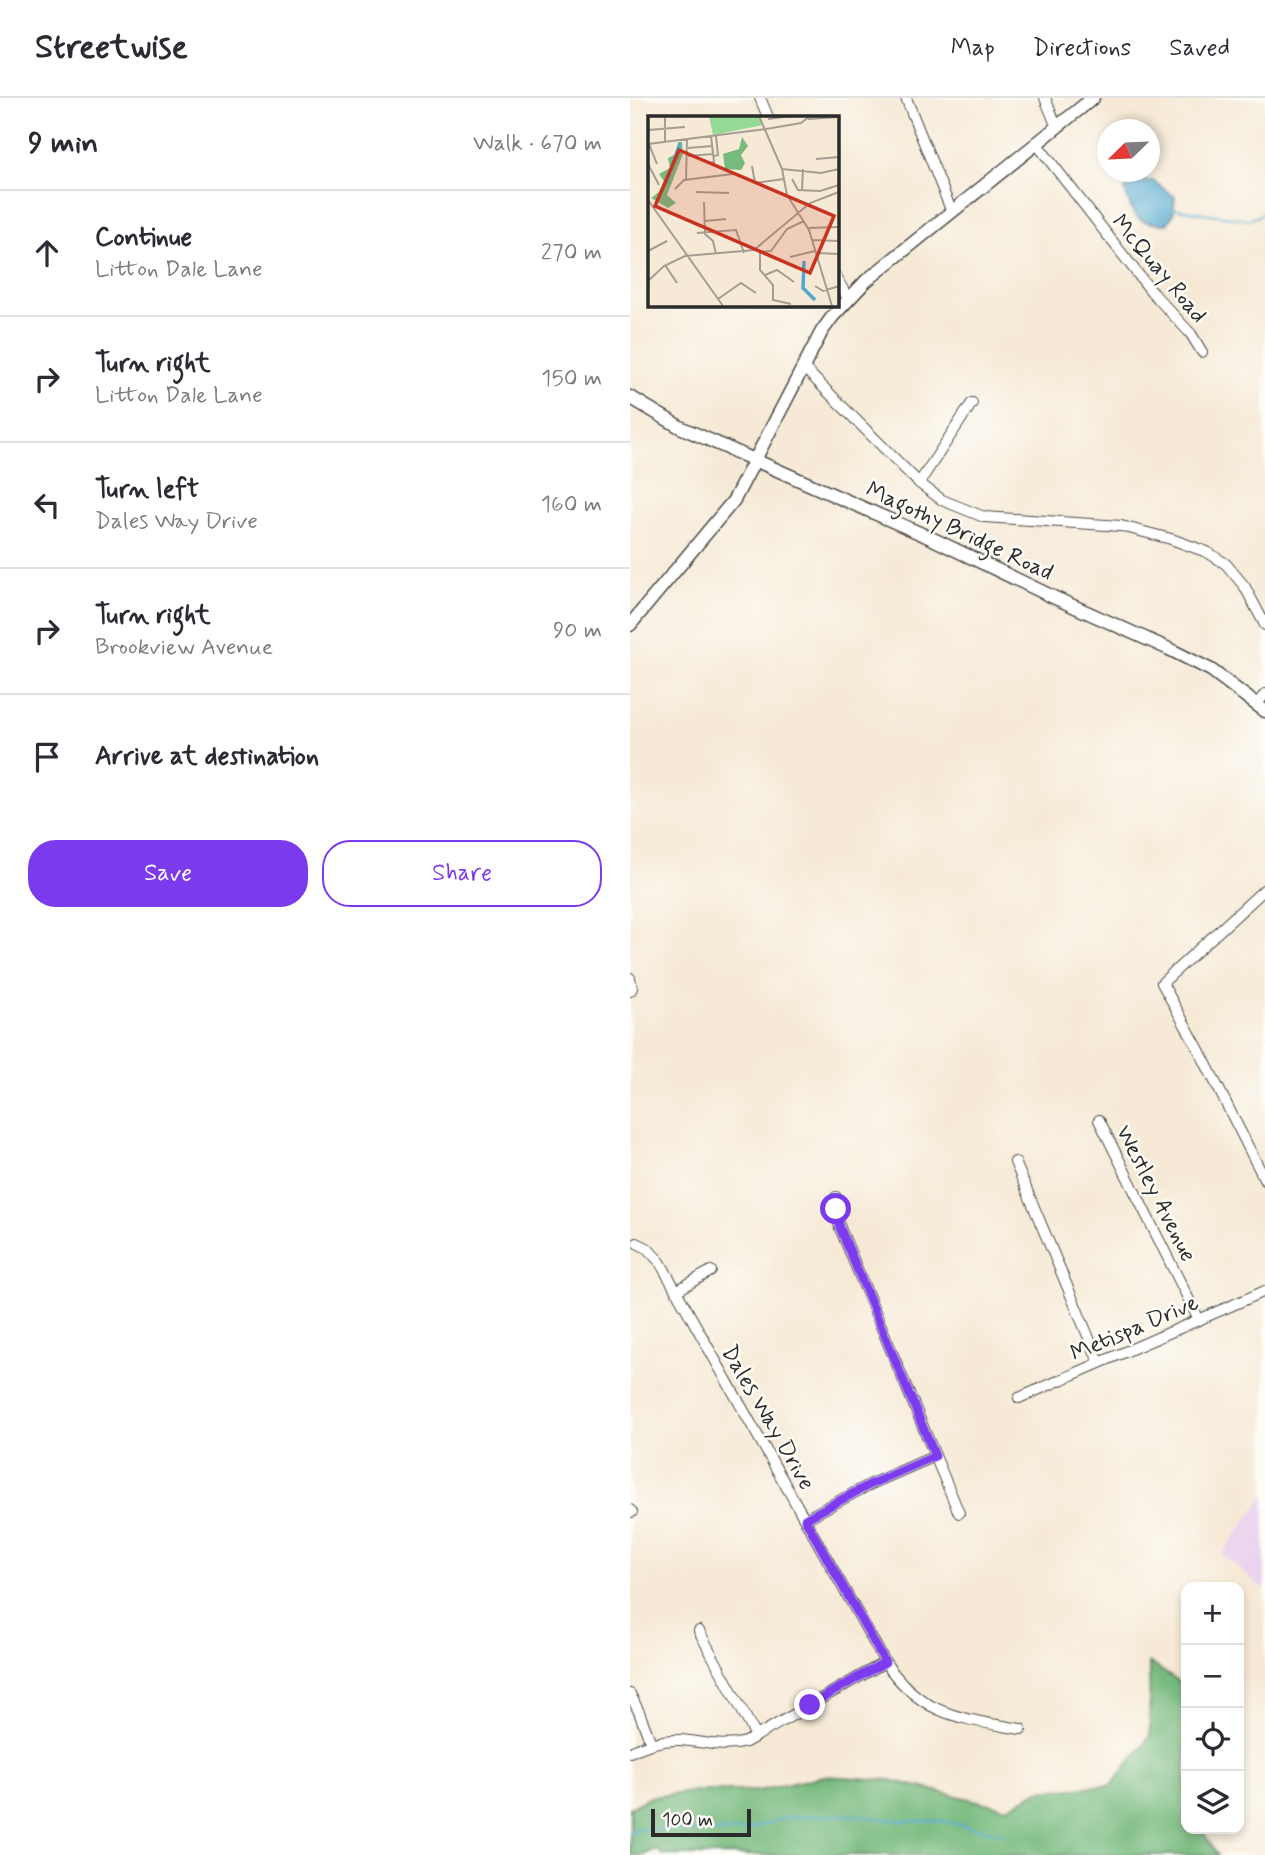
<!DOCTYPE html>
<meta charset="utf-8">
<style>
body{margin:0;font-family:Mynerve,sans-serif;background:#f7f7f7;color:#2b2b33}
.controls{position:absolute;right:21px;bottom:21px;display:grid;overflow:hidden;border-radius:14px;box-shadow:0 4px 10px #0003}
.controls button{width:63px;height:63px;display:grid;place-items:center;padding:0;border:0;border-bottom:2px solid #e1e1e2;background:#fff;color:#2b2b33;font:35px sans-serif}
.compass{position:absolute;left:467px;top:21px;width:63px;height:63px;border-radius:50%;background:#fff;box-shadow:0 4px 10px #0003;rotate:247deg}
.scale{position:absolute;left:21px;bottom:18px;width:100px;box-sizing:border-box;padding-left:7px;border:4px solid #2b2b2b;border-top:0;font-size:19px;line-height:24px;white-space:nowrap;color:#2b2b2b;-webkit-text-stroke:5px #fdfcf7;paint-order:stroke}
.stop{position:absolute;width:21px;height:21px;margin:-16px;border:5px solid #7c3aed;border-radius:50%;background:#fff}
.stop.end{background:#7c3aed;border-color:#fff;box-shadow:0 2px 7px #0008}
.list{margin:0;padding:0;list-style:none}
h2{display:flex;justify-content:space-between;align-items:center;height:91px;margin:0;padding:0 28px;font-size:30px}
h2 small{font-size:23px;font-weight:400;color:#7c7c81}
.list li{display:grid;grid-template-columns:46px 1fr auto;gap:21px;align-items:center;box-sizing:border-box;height:126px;padding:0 28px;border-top:2px solid #e1e1e2}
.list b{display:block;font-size:26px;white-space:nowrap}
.list p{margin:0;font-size:23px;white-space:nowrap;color:#7c7c81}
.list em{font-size:23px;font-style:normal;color:#7c7c81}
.actions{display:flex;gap:14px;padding:21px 28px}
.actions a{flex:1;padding:16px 0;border:2px solid #7c3aed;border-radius:28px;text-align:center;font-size:24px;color:#7c3aed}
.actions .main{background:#7c3aed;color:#fff}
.icon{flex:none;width:38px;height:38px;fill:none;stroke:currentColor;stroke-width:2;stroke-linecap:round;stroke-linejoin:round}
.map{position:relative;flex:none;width:635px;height:1757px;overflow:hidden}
header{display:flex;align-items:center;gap:42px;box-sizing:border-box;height:98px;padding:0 35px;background:#fff;border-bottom:2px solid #e1e1e2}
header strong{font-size:33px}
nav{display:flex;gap:38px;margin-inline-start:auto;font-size:24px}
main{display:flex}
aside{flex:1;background:#fff}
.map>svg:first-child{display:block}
.built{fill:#e9d1ed}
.forest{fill:#77ba7e;stroke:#517254;stroke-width:2}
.water{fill:#53a8cf;stroke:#3f6a7d;stroke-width:2}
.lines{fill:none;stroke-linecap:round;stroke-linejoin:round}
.stream{stroke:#53a8cf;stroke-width:2}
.minor-casing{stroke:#494844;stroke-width:12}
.major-casing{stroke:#494844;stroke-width:15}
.minor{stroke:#fff;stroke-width:10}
.major{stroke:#fff;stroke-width:12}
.route{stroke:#7c3aed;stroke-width:9}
.labels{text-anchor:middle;stroke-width:5;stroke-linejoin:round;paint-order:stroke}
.street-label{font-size:23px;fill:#2b2b2b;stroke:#fdfcf7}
.inset-river{fill:none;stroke:#53a8cf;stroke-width:3.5}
.inset-road{fill:none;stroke:#a59d91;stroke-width:2}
.view{fill:#c8321e;fill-opacity:0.15;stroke:#c8321e;stroke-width:3.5}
.inset-edge{fill:none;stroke:#2b2b2b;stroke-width:3.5}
</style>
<header>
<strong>Streetwise</strong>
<nav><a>Map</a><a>Directions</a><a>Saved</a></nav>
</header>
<main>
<aside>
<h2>9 min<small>Walk · 670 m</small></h2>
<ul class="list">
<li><svg class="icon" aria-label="ahead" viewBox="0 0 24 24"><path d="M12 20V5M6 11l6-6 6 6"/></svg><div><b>Continue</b><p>Litton Dale Lane</p></div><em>270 m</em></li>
<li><svg class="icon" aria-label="right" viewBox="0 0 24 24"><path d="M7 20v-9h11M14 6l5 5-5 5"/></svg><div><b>Turn right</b><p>Litton Dale Lane</p></div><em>150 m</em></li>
<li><svg class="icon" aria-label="left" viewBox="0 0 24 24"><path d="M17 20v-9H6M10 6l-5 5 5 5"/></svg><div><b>Turn left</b><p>Dales Way Drive</p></div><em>160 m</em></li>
<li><svg class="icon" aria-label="right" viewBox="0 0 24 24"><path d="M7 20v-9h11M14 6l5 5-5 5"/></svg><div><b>Turn right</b><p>Brookview Avenue</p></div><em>90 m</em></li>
<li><svg class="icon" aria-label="arrive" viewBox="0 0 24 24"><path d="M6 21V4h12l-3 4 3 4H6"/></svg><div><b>Arrive at destination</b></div></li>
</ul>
<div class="actions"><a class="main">Save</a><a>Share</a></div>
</aside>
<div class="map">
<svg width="635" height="1757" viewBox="0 0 635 1757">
<rect width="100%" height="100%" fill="#fdfcf7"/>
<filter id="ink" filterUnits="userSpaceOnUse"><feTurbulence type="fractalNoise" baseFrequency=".0143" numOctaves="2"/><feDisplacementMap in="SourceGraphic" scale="14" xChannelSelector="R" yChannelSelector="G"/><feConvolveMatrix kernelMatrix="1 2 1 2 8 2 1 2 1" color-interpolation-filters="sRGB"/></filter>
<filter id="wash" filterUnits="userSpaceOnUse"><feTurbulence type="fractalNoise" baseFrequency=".00686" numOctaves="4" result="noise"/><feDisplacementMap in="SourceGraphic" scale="28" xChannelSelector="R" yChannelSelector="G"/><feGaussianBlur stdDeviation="1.57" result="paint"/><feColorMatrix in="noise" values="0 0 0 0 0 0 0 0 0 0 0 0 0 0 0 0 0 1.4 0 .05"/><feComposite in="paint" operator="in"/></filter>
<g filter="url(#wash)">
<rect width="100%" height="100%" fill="#f6e9d5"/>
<path class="built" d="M635,1397V1493L592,1456Z"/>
<path class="forest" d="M519,1564L556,1589V1731H571L588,1757H33L26,1751L13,1757H0V1710L20,1699L72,1693H128L194,1678L260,1682L377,1710L409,1693L482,1687L520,1638Z"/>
<path class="water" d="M504,83H523L545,99L543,117L537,126C507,126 502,119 495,91Z"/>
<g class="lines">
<g class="stream">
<path d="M542,110L619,122L635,115"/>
<path d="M0,1734L6,1731H47L83,1734L113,1733L159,1719L222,1717L273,1723H312L374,1736"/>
</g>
</g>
</g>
<g filter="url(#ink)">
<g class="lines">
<g class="minor-casing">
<g id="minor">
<path d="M130,0L138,19"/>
<path d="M276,0L321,112"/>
<path d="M415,0L426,27"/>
<path d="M406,45L521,193L561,236L572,254"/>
<path d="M206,179L218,201"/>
<path d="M173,269L289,385L312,402L354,419L491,428L541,441L577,454L596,466L615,489L635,527"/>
<path d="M289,385L342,305"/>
<path d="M627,606L635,596"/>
<path d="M635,791L532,885L569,952L635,1082"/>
<path d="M0,880L2,890L0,893"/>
<path d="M469,1022L569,1222"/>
<path d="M385,1064L469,1264"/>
<path d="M206,1099V1110L210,1130L329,1415"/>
<path d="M7,1145L17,1150L30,1164L255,1564C293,1619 330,1620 391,1631"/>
<path d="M46,1193L81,1173"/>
<path d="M389,1300L635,1193"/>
<path d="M0,1412L2,1414"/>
<path d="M175,1421L241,1386L305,1358"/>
<path d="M69,1533L126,1638"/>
<path d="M0,1596L9,1614L21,1645"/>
<path d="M0,1654C16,1647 31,1641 49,1642C72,1643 92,1651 116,1644L255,1564"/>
</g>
</g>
<g class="major-casing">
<g id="major">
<path d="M0,299L50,329L303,441L423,499L539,551L581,572L635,613"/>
<path d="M0,527L104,402L192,233L203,218L236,183L463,0"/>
</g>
</g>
<use href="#minor" class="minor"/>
<use href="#major" class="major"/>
</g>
</g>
<g class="lines" filter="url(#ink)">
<path class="route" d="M180,1607L255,1564L175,1421L241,1386L305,1358L210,1130L206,1111"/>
</g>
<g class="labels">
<g class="street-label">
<text transform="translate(530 170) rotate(50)" y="8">McQuay Road</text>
<text transform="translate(330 432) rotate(25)" y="8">Magothy Bridge Road</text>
<text transform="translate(527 1095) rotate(63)" y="8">Westley Avenue</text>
<text transform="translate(504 1229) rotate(-23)" y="8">Metispa Drive</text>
<text transform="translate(139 1319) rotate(60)" y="8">Dales Way Drive</text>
</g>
</g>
<g transform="translate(18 18)">
<rect width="191" height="191" fill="#f6e9d5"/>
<path d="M61,0H110L115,9L65,19Z" fill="#94da94"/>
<path d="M94,21L100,30L93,39L97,47L93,54L77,53L75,38L91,33ZM30,26H34L35,38L19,79L28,87L20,92L3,82L11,76L16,65L11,58L22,52L20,42L30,37Z" fill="#77ba7e"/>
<path class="inset-river" d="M18,68L32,27M156,145L155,172L167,184"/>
<path class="inset-road" d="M111,0L134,53L139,79L161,114L184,190M120,3L143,0M160,3L191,1M118,13L153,7L162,0M0,14L37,11M17,26V0M0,28L118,13M1,28L9,48M40,32L64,30M40,40L65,38M66,40L70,39L68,20M168,43L191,41M61,47L66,46L63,20M0,48L11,69M104,50L107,67L136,63M134,53L173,57L191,53M144,63L150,74L172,75L191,69M38,64L39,23M27,73L36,64L85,58M154,74L155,53M48,76L81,77M0,84L75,190M56,86L57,118L65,125L68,138M57,105L78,103M160,112L191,111M49,117L88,114L96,137M164,124L191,125M0,135L19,125M111,136L123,135L139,113L156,105M112,136V154L125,169V184L143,188M168,137L191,138M37,140L106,134L162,87L191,76M142,141L167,135M17,149L29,167M117,159L129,154L146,166M0,165L16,150L37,140M167,170L175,175L191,170M70,183L93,167L108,177"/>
<path class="view" d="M31,34L186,100L162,157L7,90Z"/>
<rect width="191" height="191" class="inset-edge"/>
</g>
</svg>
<div class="controls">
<button>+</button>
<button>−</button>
<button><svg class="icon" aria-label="locate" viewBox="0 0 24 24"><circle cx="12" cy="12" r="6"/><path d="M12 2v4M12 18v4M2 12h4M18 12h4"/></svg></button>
<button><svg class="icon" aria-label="layers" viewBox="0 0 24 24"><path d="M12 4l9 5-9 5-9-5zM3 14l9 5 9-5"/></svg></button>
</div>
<svg class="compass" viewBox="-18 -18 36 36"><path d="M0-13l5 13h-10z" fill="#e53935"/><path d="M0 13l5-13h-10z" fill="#7c7c81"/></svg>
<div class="scale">100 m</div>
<div class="stop" style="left:206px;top:1111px"></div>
<div class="stop end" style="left:180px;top:1607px"></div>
</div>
</main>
